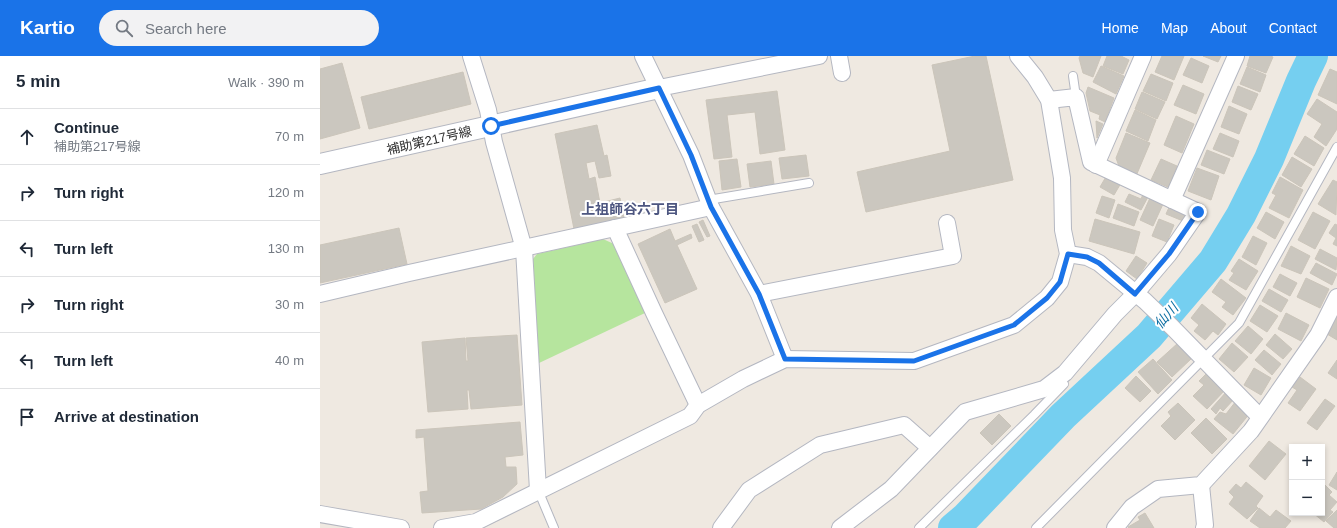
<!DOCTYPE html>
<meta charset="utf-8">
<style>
body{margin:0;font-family:Arial,"Noto Sans JP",sans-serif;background:#f2f2f3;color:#1f2937}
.controls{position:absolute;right:12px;bottom:12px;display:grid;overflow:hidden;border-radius:0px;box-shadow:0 2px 6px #0003}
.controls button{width:36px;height:36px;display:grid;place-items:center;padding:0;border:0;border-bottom:1px solid #e0e1e3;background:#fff;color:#1f2937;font:20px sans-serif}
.stop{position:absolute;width:12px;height:12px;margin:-9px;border:3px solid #1a73e8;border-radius:50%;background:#fff}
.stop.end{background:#1a73e8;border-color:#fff;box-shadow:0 1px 4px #0008}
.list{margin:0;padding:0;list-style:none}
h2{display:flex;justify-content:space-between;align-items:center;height:52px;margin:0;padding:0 16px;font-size:17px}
h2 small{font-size:13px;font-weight:400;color:#747a83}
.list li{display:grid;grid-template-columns:26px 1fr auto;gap:12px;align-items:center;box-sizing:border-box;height:56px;padding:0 16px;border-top:1px solid #e0e1e3}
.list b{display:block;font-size:15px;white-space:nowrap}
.list p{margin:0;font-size:13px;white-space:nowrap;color:#747a83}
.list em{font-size:13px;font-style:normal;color:#747a83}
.icon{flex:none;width:22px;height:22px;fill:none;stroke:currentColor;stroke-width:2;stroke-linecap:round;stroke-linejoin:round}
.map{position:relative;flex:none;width:1017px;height:472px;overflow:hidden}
header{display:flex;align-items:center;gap:24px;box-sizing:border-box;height:56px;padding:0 20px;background:#1a73e8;color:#fff}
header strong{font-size:19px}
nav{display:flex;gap:22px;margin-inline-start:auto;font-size:14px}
.search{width:280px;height:36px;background:#f2f2f3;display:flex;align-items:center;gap:10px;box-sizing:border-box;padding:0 14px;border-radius:22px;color:#747a83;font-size:15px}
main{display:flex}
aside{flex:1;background:#fff}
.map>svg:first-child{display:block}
.green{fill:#b6e59e}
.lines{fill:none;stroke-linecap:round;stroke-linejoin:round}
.river{stroke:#75cff0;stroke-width:30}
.building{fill:#cbc7bf;stroke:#cbc5ba}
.service-casing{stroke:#b4b7c1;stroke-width:10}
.minor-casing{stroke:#b4b7c1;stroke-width:18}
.tertiary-casing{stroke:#b4b7c1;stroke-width:22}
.service{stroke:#fff;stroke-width:8}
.minor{stroke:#fff;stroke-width:16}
.tertiary{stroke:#fff;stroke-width:20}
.route{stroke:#1a73e8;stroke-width:5}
.labels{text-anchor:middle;stroke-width:4;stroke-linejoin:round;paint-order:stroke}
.street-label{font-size:13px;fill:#2e2e2e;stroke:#fff}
.neighbourhood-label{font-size:14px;font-weight:bold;fill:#4d5680;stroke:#fff}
.water-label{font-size:14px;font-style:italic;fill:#0d6fa3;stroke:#fff}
</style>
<header>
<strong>Kartio</strong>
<div class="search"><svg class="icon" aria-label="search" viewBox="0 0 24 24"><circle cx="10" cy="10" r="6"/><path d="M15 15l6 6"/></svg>Search here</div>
<nav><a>Home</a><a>Map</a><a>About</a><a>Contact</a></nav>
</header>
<main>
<aside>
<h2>5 min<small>Walk · 390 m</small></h2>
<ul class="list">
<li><svg class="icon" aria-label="ahead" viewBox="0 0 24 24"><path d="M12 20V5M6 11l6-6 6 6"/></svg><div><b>Continue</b><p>補助第217号線</p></div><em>70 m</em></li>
<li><svg class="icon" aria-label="right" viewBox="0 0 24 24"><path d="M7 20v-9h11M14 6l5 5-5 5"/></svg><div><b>Turn right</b></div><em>120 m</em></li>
<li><svg class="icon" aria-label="left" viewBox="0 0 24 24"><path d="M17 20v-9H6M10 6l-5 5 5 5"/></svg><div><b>Turn left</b></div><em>130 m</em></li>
<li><svg class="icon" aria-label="right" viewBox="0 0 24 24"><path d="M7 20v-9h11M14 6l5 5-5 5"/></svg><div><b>Turn right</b></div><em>30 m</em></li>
<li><svg class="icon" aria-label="left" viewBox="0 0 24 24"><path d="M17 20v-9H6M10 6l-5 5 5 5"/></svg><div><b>Turn left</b></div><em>40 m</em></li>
<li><svg class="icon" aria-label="arrive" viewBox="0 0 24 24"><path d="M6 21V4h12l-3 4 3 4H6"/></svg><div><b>Arrive at destination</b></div></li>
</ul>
</aside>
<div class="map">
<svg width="1017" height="472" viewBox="0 0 1017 472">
<rect width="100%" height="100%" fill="#efe9e1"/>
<path class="green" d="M283,183L294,188L325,257L219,307L213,203L217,198Z"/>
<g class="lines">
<path class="river" d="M633,472L646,461L743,360L829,280L893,205L921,159L949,103L981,25L993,0"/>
</g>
<g class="building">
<path d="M655,0H666L693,124L546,156L537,116L630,95L612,9Z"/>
<path d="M760,0H781L773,21L763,17L759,2Z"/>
<path d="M787,0H801L809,4L803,18L783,10Z"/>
<path d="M842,0H864L854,24L835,16Z"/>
<path d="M883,0H901L898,6Z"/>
<path d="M930,0H950L953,1L946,17L927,10Z"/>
<path d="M871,2L889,10L882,27L863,19Z"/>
<path d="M22,7L40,72L0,83V13Z"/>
<path d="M781,10L804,20L796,38L773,26Z"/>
<path d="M927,11L946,19L940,36L920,28Z"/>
<path d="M1010,13L1017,16V48L998,39Z"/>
<path d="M143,16L151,48L49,73L41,41Z"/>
<path d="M831,18L853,27L846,45L823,35Z"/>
<path d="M863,29L884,38L876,58L854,49Z"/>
<path d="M918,30L938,38L931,54L912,46Z"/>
<path d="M768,31L794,42L785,66L779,63L780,59L770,55L766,37Z"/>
<path d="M457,35L465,94L440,98L435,56L407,59L412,101L394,103L386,44Z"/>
<path d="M822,36L845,46L837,63L815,53Z"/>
<path d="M997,43L1017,56V73L1006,90L994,81L1002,68L987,58Z"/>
<path d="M909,50L927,58L919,78L901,71Z"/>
<path d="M815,54L836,64L828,85L806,75Z"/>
<path d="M856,60L874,68L862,97L844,89Z"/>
<path d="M776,65L783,68L777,82Z"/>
<path d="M277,69L284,100L287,99L291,120L279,122L275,105L266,107L269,123L275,121L280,147L300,142L304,163L254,173L235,78Z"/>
<path d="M806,77L830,87L816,120L800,113L796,102Z"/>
<path d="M900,77L919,85L913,101L893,93Z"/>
<path d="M985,80L1004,92L994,110L974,98Z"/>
<path d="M887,94L910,103L904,118L881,109Z"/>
<path d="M486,99L489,120L462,123L459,102Z"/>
<path d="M972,101L992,113L981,131L962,119Z"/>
<path d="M417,103L421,131L402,134L399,105Z"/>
<path d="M841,103L857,110L848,131L831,124Z"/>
<path d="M451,105L454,128L430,131L427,108Z"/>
<path d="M877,112L899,120L891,144L868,135Z"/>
<path d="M787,119L801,127L794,139L780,131Z"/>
<path d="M960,121L983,134L969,162L949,152L956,139L952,137Z"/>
<path d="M1013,124L1017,126L1016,159L998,148Z"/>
<path d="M824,136L829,139L821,154L805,146L809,138L821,143Z"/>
<path d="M782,140L795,144L789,162L776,157Z"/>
<path d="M830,142L843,148L833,170L820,164Z"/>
<path d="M851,147L868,155L863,165L846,158Z"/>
<path d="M798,148L819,156L814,170L793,162Z"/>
<path d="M946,156L964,166L955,183L937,172Z"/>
<path d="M993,156L1010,165L995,193L978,184Z"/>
<path d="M775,163L820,176L814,198L769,185Z"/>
<path d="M839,163L854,169L847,186L832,180Z"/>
<path d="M383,164L390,180L387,181L379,166Z"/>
<path d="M377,168L384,184L379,186L372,170Z"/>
<path d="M1015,168L1017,169V190L1013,188L1016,182L1009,177Z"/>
<path d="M79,172L87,208L0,227V189Z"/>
<path d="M350,173L355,185L371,178L372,182L357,189L377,233L345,247L318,188Z"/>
<path d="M933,180L947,187L936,209L922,201Z"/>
<path d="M971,190L990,200L981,218L961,210Z"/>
<path d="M1000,193L1017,202L1016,214L995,203Z"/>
<path d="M816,200L827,207L817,223L806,215Z"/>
<path d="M919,203L938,215L926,234L909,224L914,217L911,215Z"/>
<path d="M996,207L1017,218L1012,229L990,217Z"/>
<path d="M960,218L977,227L970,240L953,231Z"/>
<path d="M986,222L1009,233L1000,252L977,241Z"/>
<path d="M901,223L926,242L913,259L902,251L906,246L892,236Z"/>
<path d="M949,233L968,244L961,256L942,245Z"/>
<path d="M882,248L906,268L898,279L893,275L885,284L874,275L879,269L871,262Z"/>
<path d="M940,249L958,260L947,276L930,265Z"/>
<path d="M966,257L989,269L981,285L958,273Z"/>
<path d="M1017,258V284L1007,278Z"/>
<path d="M928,270L943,283L931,298L915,285Z"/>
<path d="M955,278L972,293L963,303L946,289Z"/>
<path d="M197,279L202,349L151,353L149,334H147L148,353L108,356L102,286L145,282L146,305H148L146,282Z"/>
<path d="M858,287L872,302L852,321L837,306Z"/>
<path d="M912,287L928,301L914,316L899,303Z"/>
<path d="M944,294L961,308L952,319L935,304Z"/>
<path d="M833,303L852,324L838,338L818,316Z"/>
<path d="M1017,304V323L1008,317Z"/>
<path d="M934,312L951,322L941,339L924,329Z"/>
<path d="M888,316L906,333L887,353L873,340L884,329L879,325Z"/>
<path d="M816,320L831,335L820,346L805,332Z"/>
<path d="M980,321L996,333L980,355L968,347L977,334L972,331Z"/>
<path d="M907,335L915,342L903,355L900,352L896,358L891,353Z"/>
<path d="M1005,343L1015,350L997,374L987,367Z"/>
<path d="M916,345L930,357L913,378L894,363L900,356L906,358Z"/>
<path d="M858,347L875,364L855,384L841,370L851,360L848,356Z"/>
<path d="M679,358L691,370L672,389L660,377Z"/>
<path d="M886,362L907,383L892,398L871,377Z"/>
<path d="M200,366L203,399L185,401L186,411H196L197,428L183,441L161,453L102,457L100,436L108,435L104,381L96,382V374Z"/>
<path d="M949,385L966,398L945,424L929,410Z"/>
<path d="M1017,416V434L1009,429Z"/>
<path d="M926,426L943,440L936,450L938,452L927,463L909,448L914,441L909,436L916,428L921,432Z"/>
<path d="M1003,427L1012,436L1009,439L1017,446L1010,454L1013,456L1004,466L993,457H1002V429Z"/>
<path d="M939,452L950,461L956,454L971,465L965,472H940L930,465Z"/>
<path d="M1017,454V472H1014L1006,465Z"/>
<path d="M825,457L834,472H809L808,471L820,464L818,461Z"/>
</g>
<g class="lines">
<g class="service-casing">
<g id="service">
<path d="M753,20L756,41"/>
<path d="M388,144L489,127"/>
<path d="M218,434L234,472"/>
<path d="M599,472L714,359L744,328"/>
<path d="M716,472L919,267L1017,91"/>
</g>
</g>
<g class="minor-casing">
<g id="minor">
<path d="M151,0L168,54L174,86L204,193L218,434"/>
<path d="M323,0L371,99L391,151L439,238L465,303"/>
<path d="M519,0L522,17"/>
<path d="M339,32L499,0"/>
<path d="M776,109L823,0"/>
<path d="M852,144L916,0"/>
<path d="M295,172L334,257L378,349"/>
<path d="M748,198L767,201L779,207L825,245L852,271L940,361"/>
<path d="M0,238L89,217L391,151"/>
<path d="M439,238L633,200L627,167"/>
<path d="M881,429L885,469L884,472"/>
<path d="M0,458L81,472"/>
<path d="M122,472L156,466L370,360L378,349L423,323L465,303L594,305L694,269L727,242L740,226L748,198L743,174L742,122L729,44L715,21L698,0"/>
<path d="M401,472L429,434L500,389L584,369L610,392"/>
<path d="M520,472L571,433L645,356L724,333L745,317L795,258L815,238L849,198L878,156L771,106L756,41L729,44"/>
<path d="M795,472L812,451L838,433L881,429L931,375L998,279L1017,241"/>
</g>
</g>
<g class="tertiary-casing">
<path id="tertiary" d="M0,108L339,32"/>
</g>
<use href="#service" class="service"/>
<use href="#minor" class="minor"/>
<use href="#tertiary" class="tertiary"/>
</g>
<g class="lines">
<path class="route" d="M171,70L339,32L371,99L391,151L439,238L465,303L594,305L694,269L727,242L740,226L748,198L767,201L779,207L815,238L849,198L878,156"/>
</g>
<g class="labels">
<g class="street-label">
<text transform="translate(109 84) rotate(-13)" y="5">補助第217号線</text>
</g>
<g class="neighbourhood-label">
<text x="310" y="158">上祖師谷六丁目</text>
</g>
<g class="water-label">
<text transform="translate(846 260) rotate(-49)" y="5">仙川</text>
</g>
</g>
</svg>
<div class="controls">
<button>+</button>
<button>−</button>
</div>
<div class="stop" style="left:171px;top:70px"></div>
<div class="stop end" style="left:878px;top:156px"></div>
</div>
</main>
